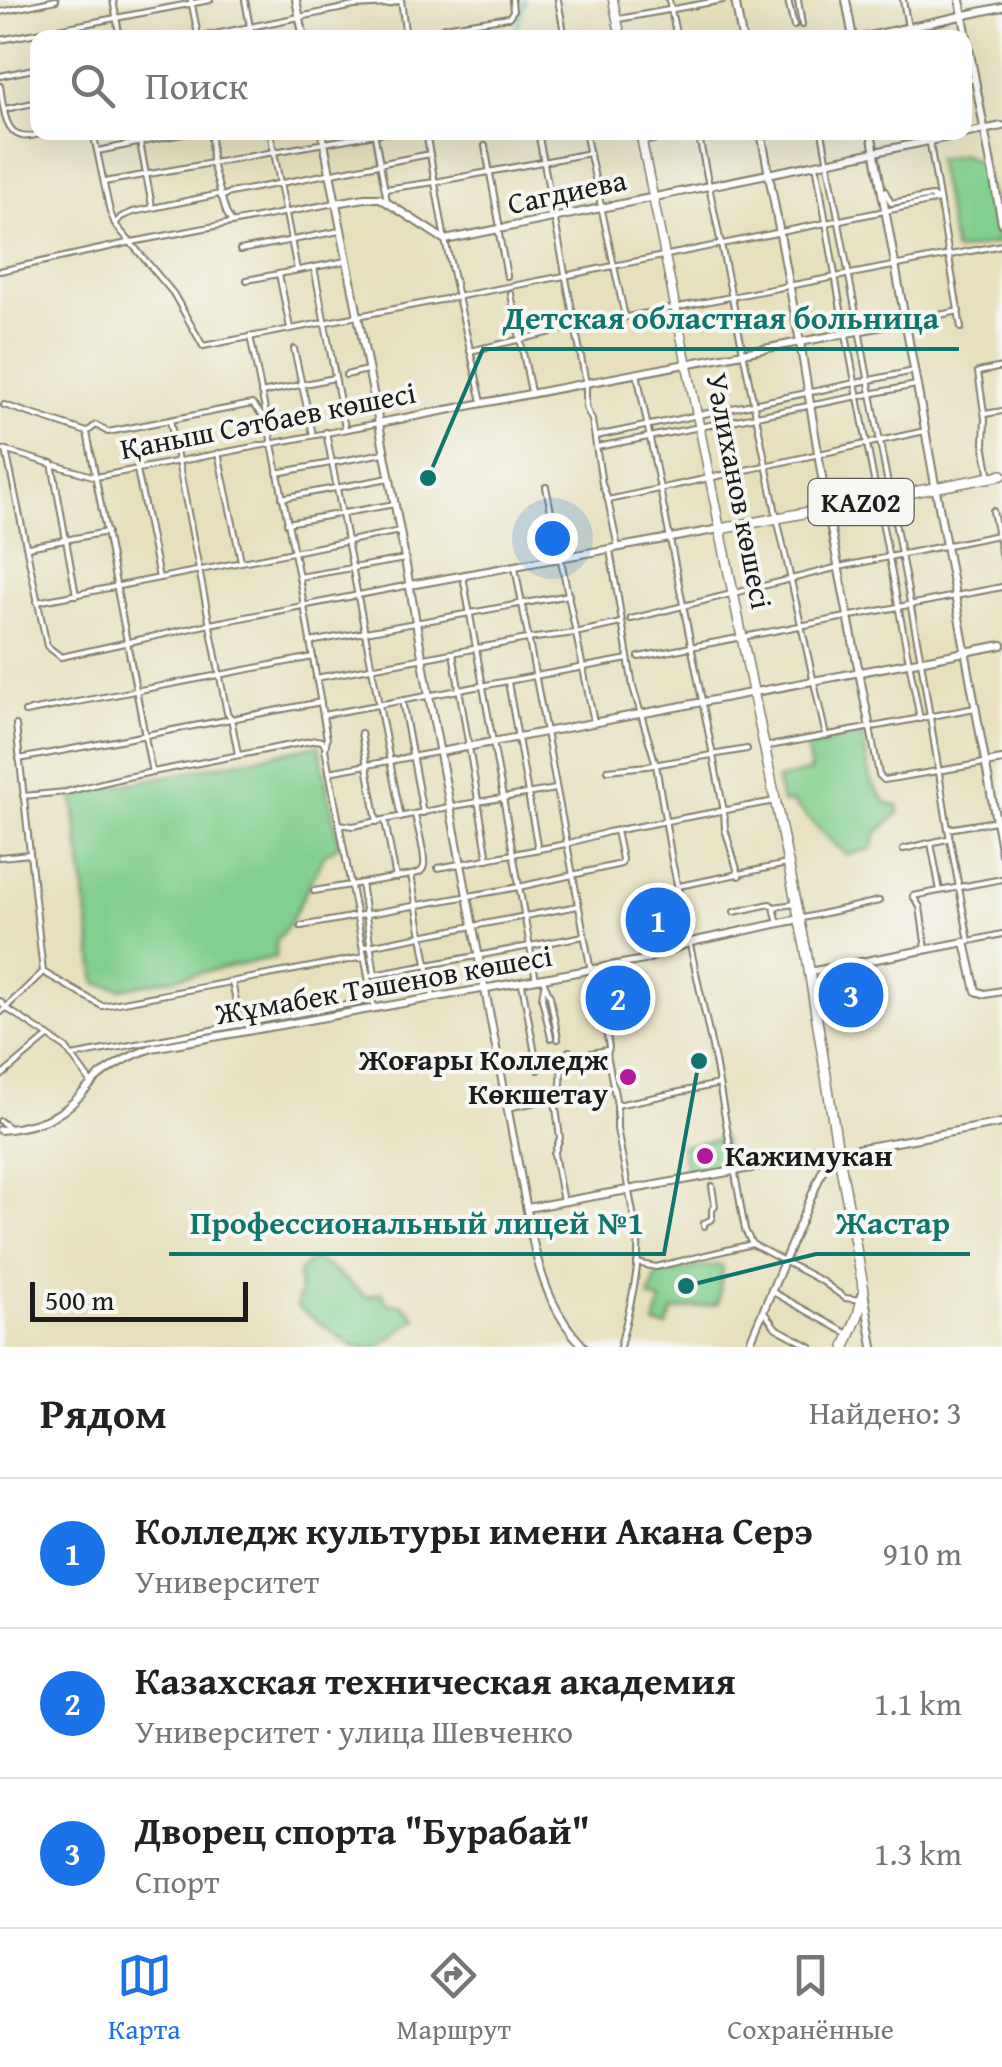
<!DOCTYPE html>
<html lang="ru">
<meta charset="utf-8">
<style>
body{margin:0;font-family:"Gentium Book Plus",serif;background:#f2f2f2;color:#222}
.scale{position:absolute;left:30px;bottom:25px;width:218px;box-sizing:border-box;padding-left:10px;border:5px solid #1c1c1c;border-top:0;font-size:28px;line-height:35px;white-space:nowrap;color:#1c1c1c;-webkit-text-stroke:8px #f6f6f2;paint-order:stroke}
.you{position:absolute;left:552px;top:538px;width:35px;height:35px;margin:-25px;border:8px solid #fff;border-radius:50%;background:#1a73e8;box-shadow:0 0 0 15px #1a73e833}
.badge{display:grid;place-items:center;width:65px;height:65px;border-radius:50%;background:#1a73e8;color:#fff;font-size:32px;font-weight:700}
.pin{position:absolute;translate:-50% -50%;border:5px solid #fff;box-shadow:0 2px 10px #0006}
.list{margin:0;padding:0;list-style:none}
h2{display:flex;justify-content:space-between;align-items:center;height:130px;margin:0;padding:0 40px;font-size:42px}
h2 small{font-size:32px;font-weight:400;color:#767676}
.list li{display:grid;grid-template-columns:65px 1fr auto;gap:30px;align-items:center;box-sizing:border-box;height:150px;padding:0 40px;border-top:2px solid #e0e0e0}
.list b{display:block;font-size:38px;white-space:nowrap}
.list p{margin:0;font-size:32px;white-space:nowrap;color:#767676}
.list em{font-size:32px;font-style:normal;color:#767676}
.icon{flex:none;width:55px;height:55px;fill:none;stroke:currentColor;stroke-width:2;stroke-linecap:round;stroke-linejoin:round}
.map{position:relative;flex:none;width:1002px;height:1347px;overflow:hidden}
.search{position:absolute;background:#fff;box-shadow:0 10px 40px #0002;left:30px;right:30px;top:30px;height:110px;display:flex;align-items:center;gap:25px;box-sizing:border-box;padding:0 35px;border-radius:20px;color:#767676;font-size:38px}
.sheet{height:580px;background:#fff}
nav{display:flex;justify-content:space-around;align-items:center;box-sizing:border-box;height:140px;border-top:2px solid #e0e0e0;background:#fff;font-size:28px;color:#767676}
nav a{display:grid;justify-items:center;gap:5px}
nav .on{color:#1a73e8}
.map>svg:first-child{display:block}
.green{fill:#82cf8e;stroke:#4f7655;stroke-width:2.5}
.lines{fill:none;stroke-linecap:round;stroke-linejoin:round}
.stream{stroke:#48b8be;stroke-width:2.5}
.street-casing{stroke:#817e6c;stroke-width:8}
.secondary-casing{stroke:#817e6c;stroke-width:10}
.primary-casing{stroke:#817e6c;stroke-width:11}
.highway-casing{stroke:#817e6c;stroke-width:12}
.street{stroke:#fff;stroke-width:4}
.secondary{stroke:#fff;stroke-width:6}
.primary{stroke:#fff;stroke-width:8}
.highway{stroke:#fff;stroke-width:9}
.poi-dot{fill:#b5179e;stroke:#f6f6f2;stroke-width:4}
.labels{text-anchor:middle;stroke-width:8;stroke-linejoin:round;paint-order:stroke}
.shield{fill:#f6f6f2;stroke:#5d5d5c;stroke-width:2.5}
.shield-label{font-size:28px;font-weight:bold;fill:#1c1c1c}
.street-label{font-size:30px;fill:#1c1c1c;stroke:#f6f6f2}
.poi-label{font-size:30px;font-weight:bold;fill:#1c1c1c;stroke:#f6f6f2;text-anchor:end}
.leader{fill:none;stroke:#0f766e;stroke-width:4}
.callout-dot{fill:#0f766e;stroke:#f6f6f2;stroke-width:4}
.callout-label{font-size:32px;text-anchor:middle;font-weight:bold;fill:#0f766e;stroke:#f6f6f2;stroke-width:8;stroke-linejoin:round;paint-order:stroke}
</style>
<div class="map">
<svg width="1002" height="1347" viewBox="0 0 1002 1347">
<rect width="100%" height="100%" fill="#f6f6f2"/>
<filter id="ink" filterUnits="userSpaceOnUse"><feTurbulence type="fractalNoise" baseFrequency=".01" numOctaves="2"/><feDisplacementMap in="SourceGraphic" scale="20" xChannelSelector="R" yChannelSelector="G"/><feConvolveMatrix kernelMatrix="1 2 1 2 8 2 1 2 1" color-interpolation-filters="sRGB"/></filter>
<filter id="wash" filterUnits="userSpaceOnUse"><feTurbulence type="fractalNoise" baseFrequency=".0048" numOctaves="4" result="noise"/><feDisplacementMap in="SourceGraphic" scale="40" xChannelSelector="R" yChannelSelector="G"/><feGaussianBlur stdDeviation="2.25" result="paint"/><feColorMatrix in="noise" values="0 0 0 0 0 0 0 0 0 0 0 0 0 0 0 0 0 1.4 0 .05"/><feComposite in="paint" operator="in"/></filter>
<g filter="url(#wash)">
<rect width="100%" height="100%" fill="#e6e0bc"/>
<g class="green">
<path d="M962,154L983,164L998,243L955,252L936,159Z"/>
<path d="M862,736L872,784L887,803L898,805L899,813L876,834L872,849L846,855L791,802L782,803L777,780L811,771L806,746Z"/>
<path d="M319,745L339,845L324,855L290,923L276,941V957L121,989L96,983L73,795Z"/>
<path d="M723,1138L728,1165L687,1173L681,1146Z"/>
<path d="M312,1259L329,1267L367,1297L381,1292L388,1304L403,1305L417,1318L379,1347H354L296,1306L300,1293L298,1272Z"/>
<path d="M717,1265L723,1267L718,1304L673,1311L667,1327L655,1325L661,1301L649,1297L657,1275L667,1272Z"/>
</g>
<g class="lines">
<path class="stream" d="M514,38L525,0"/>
</g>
</g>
<g filter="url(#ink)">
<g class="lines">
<g class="street-casing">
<g id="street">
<path d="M113,0L120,38"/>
<path d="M191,0L198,35"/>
<path d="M245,0L252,38"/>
<path d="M558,0L565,38"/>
<path d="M669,0L677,38"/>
<path d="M788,0L794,26"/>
<path d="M798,0L802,25"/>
<path d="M903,0L910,38"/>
<path d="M0,12L56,0"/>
<path d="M619,19L723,0"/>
<path d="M444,27L509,17L513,11L512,0"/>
<path d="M195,38L354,6L389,4L401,0L406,38"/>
<path d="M0,40L210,0"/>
<path d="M0,76L38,68"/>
<path d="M964,81L975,79"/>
<path d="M0,86C3,101 3,132 22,136C29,138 40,134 47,132"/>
<path d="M5,109L38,102"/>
<path d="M93,132L110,212L115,224L173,293L203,346L564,276L939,200"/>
<path d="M138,132L152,206"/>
<path d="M211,132L212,163L226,212L232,223"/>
<path d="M270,132L297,270"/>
<path d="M426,132L445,240L482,402"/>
<path d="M538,132L586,383V408L592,420L602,484L608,500L618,548"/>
<path d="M585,132L625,317"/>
<path d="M698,132L777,518L826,736"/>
<path d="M822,132L921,661L948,829L969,941"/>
<path d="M928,132L961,328"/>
<path d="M375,137L387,201"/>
<path d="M642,142L690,132"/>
<path d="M485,146L500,228"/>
<path d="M98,151L191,132"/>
<path d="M816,164L840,304L920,719"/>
<path d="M104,182L387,132"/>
<path d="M385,189L435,182L590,153"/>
<path d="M885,191L891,203L932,196L939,200"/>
<path d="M221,197L230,193L430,154"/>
<path d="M116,223L121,217L133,212L220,194"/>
<path d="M498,229L507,276"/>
<path d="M240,250L340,231"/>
<path d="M314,267L345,428"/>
<path d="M0,271L132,242L335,203"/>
<path d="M279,274L290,328"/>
<path d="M247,280L346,261"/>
<path d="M511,294L531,392"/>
<path d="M905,322L959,311"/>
<path d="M250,336L299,577L327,739L325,749L374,1008"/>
<path d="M294,349L313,435"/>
<path d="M470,351L574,327L1002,245"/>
<path d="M637,373L724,811L725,829L739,876"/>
<path d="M346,375L367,370"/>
<path d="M261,393L334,378"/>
<path d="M4,405L87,432L96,425L108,432L252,404L263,416"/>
<path d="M985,414L1002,411"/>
<path d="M170,420L227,713L231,718L238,754"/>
<path d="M87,432L152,773"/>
<path d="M326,432L401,818"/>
<path d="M596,436L914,371"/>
<path d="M597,447L916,385"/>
<path d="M0,449L96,477L379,423"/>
<path d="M6,450L47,646L61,657L210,624L410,585"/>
<path d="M218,453L241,561"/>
<path d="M52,463L76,595"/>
<path d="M137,470L159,578"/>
<path d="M277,473L384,453"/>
<path d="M990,477L984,444L985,419L978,372L1002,367"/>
<path d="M546,487L594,722"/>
<path d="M282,498L389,478"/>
<path d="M608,500L925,431"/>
<path d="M993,511L1002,557"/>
<path d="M287,523L395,504"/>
<path d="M28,547L107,532"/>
<path d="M610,550L633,687L656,765L672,861L715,1061L745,1230L752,1244"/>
<path d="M515,567L591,971L594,987L600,998L609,1047L607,1055L617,1105V1129L638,1239C640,1274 628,1312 620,1347"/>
<path d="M463,576L536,980"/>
<path d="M299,577L405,559"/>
<path d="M37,602L400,531"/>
<path d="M631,619L839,567L998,535"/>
<path d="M310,642L569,595"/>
<path d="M453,653L488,859"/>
<path d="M639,657L1002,587"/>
<path d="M316,678L527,639L575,633L621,623"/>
<path d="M508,682L538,850"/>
<path d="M402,700L423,813"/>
<path d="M25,712L313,657"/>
<path d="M323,715L628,659"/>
<path d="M16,725L43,972L102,1006L364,957"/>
<path d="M870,728L879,775L884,780L985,763"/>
<path d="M361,733L377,822"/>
<path d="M764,747L975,708"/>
<path d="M19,759L321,702"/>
<path d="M608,770L647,766L747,749"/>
<path d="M329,772L438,752"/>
<path d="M23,796L66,792L122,778L316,740L322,741L324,744"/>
<path d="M385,821L396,878"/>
<path d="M339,824L353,826L454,806L556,789"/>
<path d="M948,829L996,821"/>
<path d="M931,843L940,891"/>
<path d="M903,849L947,839"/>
<path d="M0,857L30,854"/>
<path d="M438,868L566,844L608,832L775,801"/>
<path d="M411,875L433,997"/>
<path d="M361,883L375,975"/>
<path d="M679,886L787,864"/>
<path d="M314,891L411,875C418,873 422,873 424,866C426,855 417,826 415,815"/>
<path d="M774,907L794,904"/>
<path d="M734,912L770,904L774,907L778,924"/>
<path d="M803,918L879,901"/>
<path d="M301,926L519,887L621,864L622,859L616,831"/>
<path d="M970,941L1002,934"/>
<path d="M363,947L578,906"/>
<path d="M926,949L920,907L913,896L1002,879"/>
<path d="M368,976L584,936"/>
<path d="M543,980L550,996L558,1039"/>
<path d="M232,982L241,1025"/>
<path d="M522,984L538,1070"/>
<path d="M544,986L542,998L551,1038"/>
<path d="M0,1001L6,1008L66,1048L92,1084"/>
<path d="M0,1013L43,972"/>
<path d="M569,1051L571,1062"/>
<path d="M72,1056L372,1000"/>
<path d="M0,1077L49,1036"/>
<path d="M560,1097L562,1068L591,1053L607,1050"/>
<path d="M555,1100L560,1138L554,1154L563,1202"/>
<path d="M617,1105L719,1084"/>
<path d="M507,1108L610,1087"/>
<path d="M0,1121L11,1129"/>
<path d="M704,1226V1223L712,1219V1210L715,1206L712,1186"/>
<path d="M637,1263L656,1267L752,1244L823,1282L845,1298L862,1300"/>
<path d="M771,1291L850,1335"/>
<path d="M763,1311L776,1328L811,1347"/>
</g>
</g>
<g class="secondary-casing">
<g id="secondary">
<path d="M296,0L304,38"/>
<path d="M735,0L742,38"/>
<path d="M846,0L853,38"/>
<path d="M960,0L1002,223"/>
<path d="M860,38L1002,7"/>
<path d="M322,132L400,531L429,696L533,1242C542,1282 555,1317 584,1347"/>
<path d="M761,132L800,342L828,514L870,728"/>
<path d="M871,132L1002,854"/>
<path d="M335,203L365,198H380L445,240L1002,126"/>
<path d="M379,423L904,322"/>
<path d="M410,585L720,529"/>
<path d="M440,752L1002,645"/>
<path d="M985,763L1002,760"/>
<path d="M809,972L965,942L976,991L985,994L1002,991"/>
<path d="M0,1130C22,1128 42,1124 61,1112C74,1104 85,1090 96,1079C112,1065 132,1055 152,1048L644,960L691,942L799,919"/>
<path d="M527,1208L1002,1123"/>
<path d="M865,1297L873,1347"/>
<path d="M748,1347L829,1155"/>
</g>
</g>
<g class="primary-casing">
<g id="primary">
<path d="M613,0L621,38"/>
<path d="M640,132L720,529"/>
</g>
</g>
<g class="highway-casing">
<path id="highway" d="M845,1347L858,1315L864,1291L838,1151L806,951L720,529L1002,475"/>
</g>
<use href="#street" class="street"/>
<use href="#secondary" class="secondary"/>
<use href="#primary" class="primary"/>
<use href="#highway" class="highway"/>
</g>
</g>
<g class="poi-dot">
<circle cx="628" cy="1077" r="10"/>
<circle cx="705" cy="1156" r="10"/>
</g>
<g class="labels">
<rect class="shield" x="808.5" y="479" width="105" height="46" rx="8"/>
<g class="shield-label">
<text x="861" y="512">KАZ02</text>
</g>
<g class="street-label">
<text transform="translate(567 192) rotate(-12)" y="10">Сагдиева</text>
<text transform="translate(268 421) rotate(-11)" y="10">Қаныш Сәтбаев көшесі</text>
<text transform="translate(739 491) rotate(79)" y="10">Уәлиханов көшесі</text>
<text transform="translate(384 985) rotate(-10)" y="10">Жұмабек Тәшенов көшесі</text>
</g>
<g class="poi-label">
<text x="608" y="1070">Жоғары Колледж<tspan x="608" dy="34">Көкшетау</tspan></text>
<text x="725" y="1166" text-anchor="start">Кажимукан</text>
</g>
</g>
<path class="leader" d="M428 478L483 349H959M686 1286L816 1254H970M699 1061L664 1254H169"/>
<g class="callout-dot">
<circle cx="428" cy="478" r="10"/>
<circle cx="686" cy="1286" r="10"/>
<circle cx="699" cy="1061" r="10"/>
</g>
<g class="callout-label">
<text x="721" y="329">Детская областная больница</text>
<text x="893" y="1234">Жастар</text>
<text x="417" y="1234">Профессиональный лицей №1</text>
</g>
</svg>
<div class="scale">500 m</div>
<div class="you"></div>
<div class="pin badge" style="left:658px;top:920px">1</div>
<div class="pin badge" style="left:618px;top:998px">2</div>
<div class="pin badge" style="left:851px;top:995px">3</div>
<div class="search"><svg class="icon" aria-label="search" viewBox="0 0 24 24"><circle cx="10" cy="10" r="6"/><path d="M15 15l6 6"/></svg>Поиск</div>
</div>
<section class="sheet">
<h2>Рядом<small>Найдено: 3</small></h2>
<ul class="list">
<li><span class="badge">1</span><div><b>Колледж культуры имени Акана Серэ</b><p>Университет</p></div><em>910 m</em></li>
<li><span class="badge">2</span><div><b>Казахская техническая академия</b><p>Университет · улица Шевченко</p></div><em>1.1 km</em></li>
<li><span class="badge">3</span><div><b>Дворец спорта &quot;Бурабай&quot;</b><p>Спорт</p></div><em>1.3 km</em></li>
</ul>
</section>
<nav>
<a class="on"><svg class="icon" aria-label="map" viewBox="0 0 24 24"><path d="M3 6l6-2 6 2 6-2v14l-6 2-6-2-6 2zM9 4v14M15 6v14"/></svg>Карта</a>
<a><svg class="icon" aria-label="directions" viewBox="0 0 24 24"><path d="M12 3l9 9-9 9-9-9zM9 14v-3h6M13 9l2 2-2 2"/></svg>Маршрут</a>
<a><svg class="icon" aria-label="saved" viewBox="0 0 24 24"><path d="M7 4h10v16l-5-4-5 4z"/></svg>Сохранённые</a>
</nav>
